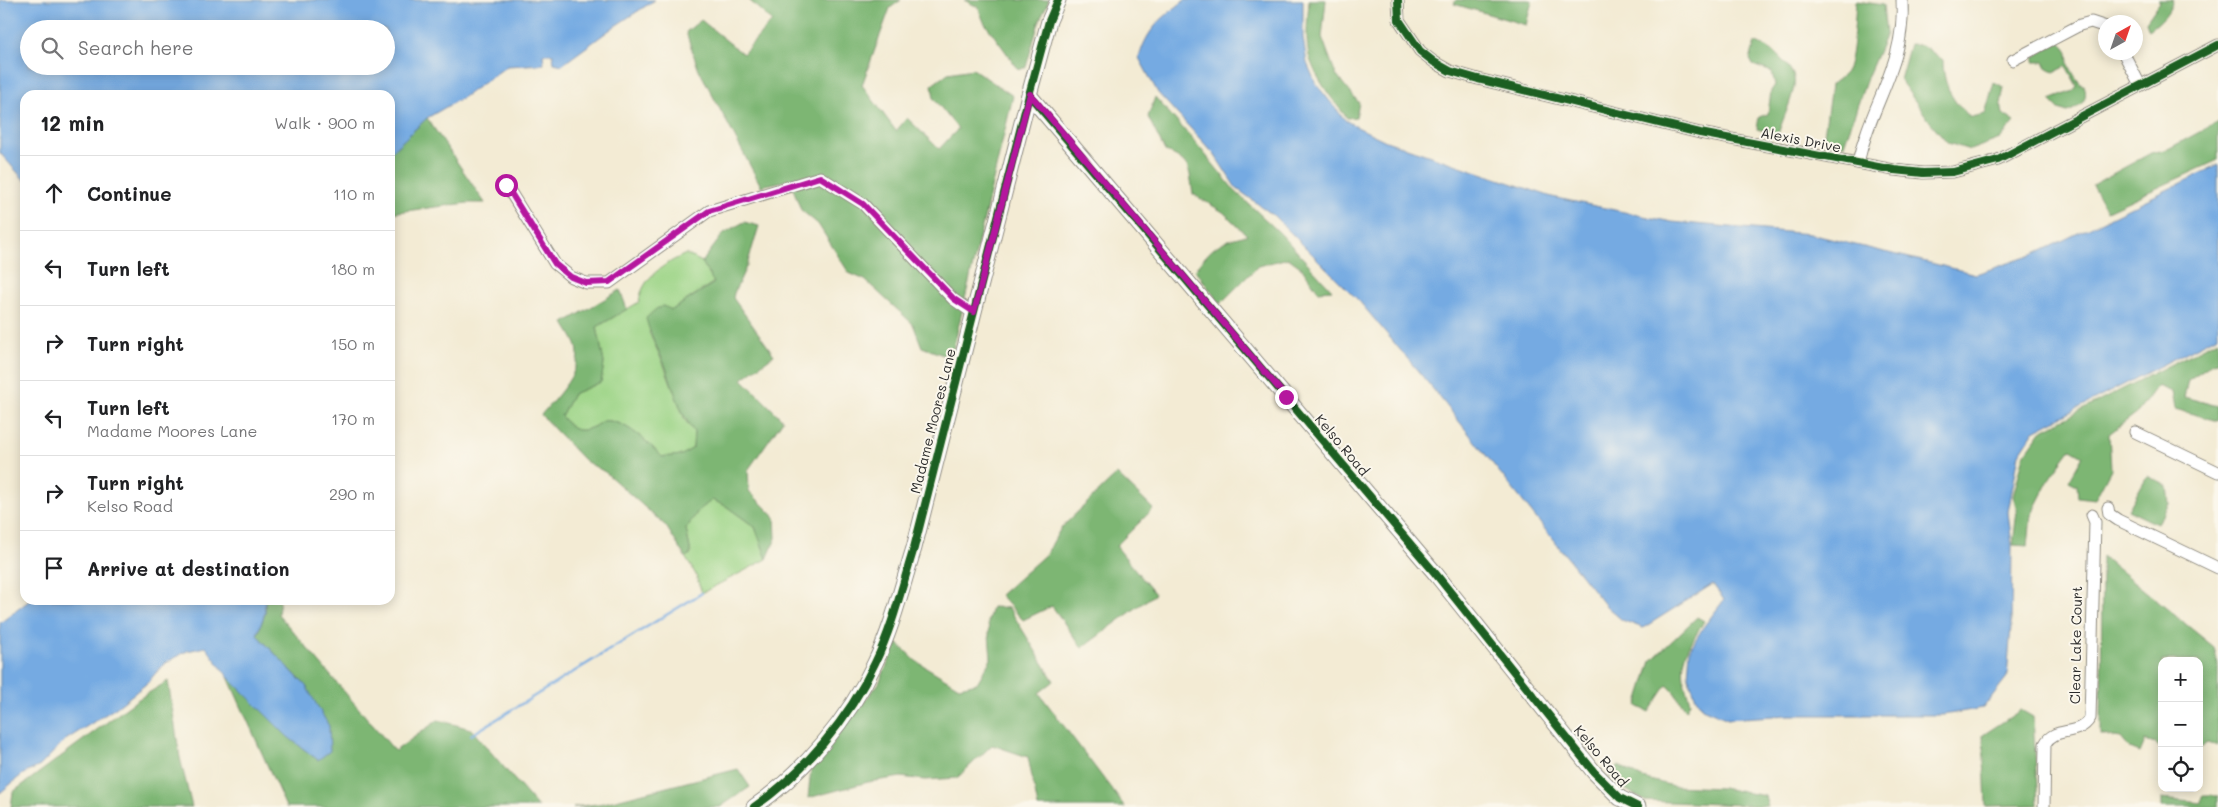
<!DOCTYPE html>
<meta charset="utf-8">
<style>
body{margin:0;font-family:Mali,sans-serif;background:#f2f2f2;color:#202124}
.controls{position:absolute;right:15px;bottom:15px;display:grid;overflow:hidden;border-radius:10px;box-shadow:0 2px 12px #0003}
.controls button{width:45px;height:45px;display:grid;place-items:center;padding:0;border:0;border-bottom:1px solid #e0e0e0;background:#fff;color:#202124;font:25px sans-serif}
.compass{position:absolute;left:2098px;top:15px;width:45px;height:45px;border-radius:50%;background:#fff;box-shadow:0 2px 12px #0003;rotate:40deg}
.stop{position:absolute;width:15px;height:15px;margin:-11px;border:4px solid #b5179e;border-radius:50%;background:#fff}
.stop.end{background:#b5179e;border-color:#fff;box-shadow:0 1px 5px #0008}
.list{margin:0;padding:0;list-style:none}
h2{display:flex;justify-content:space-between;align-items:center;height:65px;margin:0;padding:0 20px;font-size:21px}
h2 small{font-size:16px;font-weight:400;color:#757577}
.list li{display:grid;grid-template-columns:32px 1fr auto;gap:15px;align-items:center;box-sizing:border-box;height:75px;padding:0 20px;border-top:1px solid #e0e0e0}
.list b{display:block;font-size:19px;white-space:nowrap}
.list p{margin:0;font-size:16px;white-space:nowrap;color:#757577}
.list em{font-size:16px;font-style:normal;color:#757577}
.icon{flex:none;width:28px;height:28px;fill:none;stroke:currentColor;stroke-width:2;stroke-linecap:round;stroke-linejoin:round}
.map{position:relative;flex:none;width:2218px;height:807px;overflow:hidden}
.search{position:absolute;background:#fff;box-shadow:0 2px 12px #0003;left:20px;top:20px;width:375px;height:55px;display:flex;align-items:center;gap:12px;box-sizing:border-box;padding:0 18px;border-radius:28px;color:#757577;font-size:19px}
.panel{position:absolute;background:#fff;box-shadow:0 2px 12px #0003;left:20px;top:90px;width:375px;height:515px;border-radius:15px}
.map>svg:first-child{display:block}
.green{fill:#9cd486;stroke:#648058}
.forest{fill:#7db673;stroke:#54704f}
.water{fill:#74aae2;stroke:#506a86;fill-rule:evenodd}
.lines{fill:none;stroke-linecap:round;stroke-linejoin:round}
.stream{stroke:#74aae2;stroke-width:2.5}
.street-casing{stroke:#8f8b80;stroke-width:13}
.secondary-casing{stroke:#8f8b80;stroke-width:17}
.street{stroke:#fff;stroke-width:11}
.secondary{stroke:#fff;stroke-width:15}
.cycleway-casing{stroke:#fbf7ec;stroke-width:11}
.cycleway{stroke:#1b5e20;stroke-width:8}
.route{stroke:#b5179e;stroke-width:6}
.labels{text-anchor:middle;stroke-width:4;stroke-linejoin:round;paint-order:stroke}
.street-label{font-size:14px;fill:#2b2b2b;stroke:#fbf7ec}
</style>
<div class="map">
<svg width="2218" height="807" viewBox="0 0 2218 807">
<rect width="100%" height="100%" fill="#fbf7ec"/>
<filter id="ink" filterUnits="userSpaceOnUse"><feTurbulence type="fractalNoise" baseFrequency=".02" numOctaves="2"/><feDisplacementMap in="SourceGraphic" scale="10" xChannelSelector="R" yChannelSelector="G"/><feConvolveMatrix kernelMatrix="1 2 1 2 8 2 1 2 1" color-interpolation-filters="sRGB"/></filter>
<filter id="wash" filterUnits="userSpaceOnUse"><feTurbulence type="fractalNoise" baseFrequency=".0096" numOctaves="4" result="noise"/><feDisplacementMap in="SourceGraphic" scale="20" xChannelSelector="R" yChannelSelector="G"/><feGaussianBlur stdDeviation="1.12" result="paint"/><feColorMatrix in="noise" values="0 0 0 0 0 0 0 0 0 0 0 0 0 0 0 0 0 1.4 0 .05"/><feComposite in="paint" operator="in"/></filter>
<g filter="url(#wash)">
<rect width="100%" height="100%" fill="#f3ebd4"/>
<g class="green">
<path d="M686,254L702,262L714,282L672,310L649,332L664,365L685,420L694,432L693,448L682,455L662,457C650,444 623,418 603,421C600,422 596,426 593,427C577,434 571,429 561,416L573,394L601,382L604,363L597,327L639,302C642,277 664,264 686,254Z"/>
<path d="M712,500L726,506L755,527L767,559L702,593L695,573L685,557L691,553L686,529L698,511Z"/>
</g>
<g class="forest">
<path d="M749,0H901L890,8L862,85L896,131L907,118L939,149L958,129L934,99L932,85L948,73L973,69L1013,96L951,358L922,347L913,324L865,280L849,273L818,224L801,210L790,180L761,186L698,68L686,32L701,20L743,54L772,21Z"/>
<path d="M964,0H1049L1039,22L1026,67L1019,70L984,22L978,7Z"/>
<path d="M1309,0H1326L1322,37L1336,75L1359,103L1356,117L1347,118C1333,100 1319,83 1311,62C1304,44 1308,19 1309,0Z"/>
<path d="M1456,0H1528L1532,1L1526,25L1454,4Z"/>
<path d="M2158,0H2173C2170,13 2159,23 2149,30L2146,22L2160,2Z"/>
<path d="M1856,1L1883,5L1886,34L1867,78L1844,145L1823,143L1831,85C1835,81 1842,77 1846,72C1853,62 1855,15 1856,1Z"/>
<path d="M2059,42C2069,49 2068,52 2069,63C2070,70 2077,79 2081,85H2084C2089,100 2081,107 2067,112L2059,109L2050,100L2073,91L2077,86L2066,66L2054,72L2048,69L2044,62H2034V57Z"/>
<path d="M1755,43C1768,46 1772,50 1781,59C1786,64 1792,70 1794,78C1797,89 1782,121 1778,134L1757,129L1759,117L1768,114L1771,91L1775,85L1772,72L1753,65L1750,59Z"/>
<path d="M1910,44L1922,45L1943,60C1943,84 1952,103 1971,117L1985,114L1994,82L2004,87L2001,104L2003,114L2015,122L2000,139L1970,150L1948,143L1931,123L1900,80Z"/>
<path d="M1155,97L1195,142L1235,191L1280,233L1332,290L1318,291L1302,268L1288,258L1258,266L1220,304L1195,270C1212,247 1219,241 1247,235L1223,212L1193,194C1189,168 1191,162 1165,151L1148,117Z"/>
<path d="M427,118L485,203H467L390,213V153Z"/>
<path d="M2218,122V160L2107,211L2092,185L2151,153L2168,149Z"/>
<path d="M744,222L759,226L747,265L734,293L733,298L774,355L742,379L783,420L748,470L749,491L775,517L776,538L767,559L755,527L726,506L712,500L698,511L686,529L691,554L685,557L666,526L605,472L585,461L541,415C555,398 586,369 576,344C573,337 568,330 564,323L620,290L627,309L597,327L604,363L601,382L573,394L561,416C571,429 577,434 593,427C596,426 600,422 603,421C623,418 650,444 662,457L682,455L693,448L694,432C679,412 674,388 665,365C658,349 650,335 646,318L656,309L663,306L672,310L714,283L702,262L724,233Z"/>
<path d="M2218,340V362L2213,363L2188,380L2184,397L2218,406V421L2175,409L2172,392L2157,386L2138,412L2109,434L2111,469L2095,499L2078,497L2077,485L2069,481L2083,456L2071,449L2051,476L2031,515L2028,546L2013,545L2017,510L2013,496L2024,455L2041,431Z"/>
<path d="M1117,474L1153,509L1116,546L1155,594L1082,648L1052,606L1023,620L1000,595L1047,553L1061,528Z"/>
<path d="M2147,476L2167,486L2169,504L2157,524L2128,510Z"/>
<path d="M2102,556L2214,647L2218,665V746L2208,743L2199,749V661H2162V750L2156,744L2145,741L2140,753L2130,749L2121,738L2101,735Z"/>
<path d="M265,600H280L278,614L395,751L438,720L471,729L538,807H286L228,677L288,737L306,686L257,635L265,613Z"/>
<path d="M992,607L1009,608L1054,681L1039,693L1125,807H1038L1028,757L992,745L957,778L925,780L901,777L868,782L808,798L811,769L879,683L897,643L916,661L959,687L977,683L991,659L988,622Z"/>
<path d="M1697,617L1704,621C1684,655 1677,663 1690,702L1686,710L1674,692L1667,685L1649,712L1637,706L1651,661Z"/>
<path d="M168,681L180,758L192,807H11L13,792L137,700Z"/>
<path d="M2021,710L2033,717L2038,805L1986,806L1983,735Z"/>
<path d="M1618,765L1642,778L1673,786L1722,788L1765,796L1768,806L1645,801L1623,788L1608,775Z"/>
<path d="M738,769L750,787L720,807H573L604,803Z"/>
<path d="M2202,796H2218V807H2161V799L2201,803Z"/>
</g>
<g class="water">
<path d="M0,0H655L615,26L562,65L554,63L553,54H543L544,64L507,66L465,96L427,118L390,153V95H25V181L0,153ZM29,29H386V66H29Z"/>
<path d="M1185,0H1303V38L1307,63L1316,84L1345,120L1355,126L1386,141L1552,197L1672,222L1810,234L1976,274L2035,254L2218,165V336L2034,431L2019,454L2008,512L2012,545L2011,627L2007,677L1983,708L1943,715H1788L1728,719L1702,708L1696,698L1688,676L1690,649L1704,626L1724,600L1713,584L1643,628L1622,620L1606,606L1438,395L1360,302L1273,215L1236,188L1214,154L1158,93L1139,58C1147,28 1162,18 1185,0Z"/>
<path d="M30,600H265V613L257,635L306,686L329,726L330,751L318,760L288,737L228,677L206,647L187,651L164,664L146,684L117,707L64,741L40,766L23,774L0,793V623Z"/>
</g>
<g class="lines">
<path class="stream" d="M471,735L702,593"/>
</g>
</g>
<g filter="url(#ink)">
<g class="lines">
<g class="street-casing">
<g id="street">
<path d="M1398,0L1399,20L1420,51L1434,62L1450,71L1478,79L1700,133L1894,170L1923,173L1953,172L1998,160L2218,45"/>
<path d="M2123,52L2140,85"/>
<path d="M2013,60L2080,25L2091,22L2106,27"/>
<path d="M1858,163C1871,102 1906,65 1902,0"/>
<path d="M506,185L555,264L571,277L586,283H609L709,211L820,177L863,204L953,299L973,313"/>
<path d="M2135,432L2218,472"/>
<path d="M2108,508L2109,514L2118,520L2218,568"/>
<path d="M2044,807L2045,744C2055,725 2078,738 2090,718L2095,522L2092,515"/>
</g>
</g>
<g class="secondary-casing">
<g id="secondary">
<path d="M1029,95L1435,573L1594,772L1620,798L1638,807"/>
<path d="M754,807C804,772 849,719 875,663C893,626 902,586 914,548L1029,95L1049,21L1058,0"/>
</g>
</g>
<use href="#street" class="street"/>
<use href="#secondary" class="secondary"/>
<g class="cycleway-casing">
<g id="cycleway">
<path d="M1398,0L1399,20L1420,51L1434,62L1450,71L1478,79L1700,133L1894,170L1923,173L1953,172L1998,160L2218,45"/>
<path d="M1029,95L1435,573L1594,772L1620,798L1638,807"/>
<path d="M754,807C804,772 849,719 875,663C893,626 902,586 914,548L1029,95L1049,21L1058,0"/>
</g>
</g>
<use href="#cycleway" class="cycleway"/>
</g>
</g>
<g class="lines" filter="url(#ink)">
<path class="route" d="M506,185L555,264L571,277L586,283L609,282L709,211L820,177L863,204L954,299L974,312L1030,94L1286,397"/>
</g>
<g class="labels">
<g class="street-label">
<text transform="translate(1801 140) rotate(11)" y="5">Alexis Drive</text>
<text transform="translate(933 421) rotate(-76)" y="5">Madame Moores Lane</text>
<text transform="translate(1342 445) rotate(50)" y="5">Kelso Road</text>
<text transform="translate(2076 645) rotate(-89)" y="5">Clear Lake Court</text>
<text transform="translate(1601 756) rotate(50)" y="5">Kelso Road</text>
</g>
</g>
</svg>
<div class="controls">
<button>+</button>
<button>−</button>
<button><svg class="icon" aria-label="locate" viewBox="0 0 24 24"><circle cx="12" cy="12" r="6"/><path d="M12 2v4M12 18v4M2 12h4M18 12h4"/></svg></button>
</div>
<svg class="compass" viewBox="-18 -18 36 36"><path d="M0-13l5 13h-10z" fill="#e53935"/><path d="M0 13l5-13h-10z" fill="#757577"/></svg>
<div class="stop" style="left:506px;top:185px"></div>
<div class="stop end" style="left:1286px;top:397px"></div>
<div class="search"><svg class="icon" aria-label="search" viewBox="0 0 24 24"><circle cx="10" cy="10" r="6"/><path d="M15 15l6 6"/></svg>Search here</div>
<section class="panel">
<h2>12 min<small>Walk · 900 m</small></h2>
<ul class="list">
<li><svg class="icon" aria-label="ahead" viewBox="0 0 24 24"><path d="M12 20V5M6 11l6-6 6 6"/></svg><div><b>Continue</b></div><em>110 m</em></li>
<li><svg class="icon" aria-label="left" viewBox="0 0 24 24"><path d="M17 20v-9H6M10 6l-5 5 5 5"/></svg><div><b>Turn left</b></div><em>180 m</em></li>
<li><svg class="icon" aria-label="right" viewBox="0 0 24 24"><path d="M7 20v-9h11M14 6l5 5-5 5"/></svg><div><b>Turn right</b></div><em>150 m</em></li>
<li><svg class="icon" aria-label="left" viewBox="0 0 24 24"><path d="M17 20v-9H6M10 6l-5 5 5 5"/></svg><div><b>Turn left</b><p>Madame Moores Lane</p></div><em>170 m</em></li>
<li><svg class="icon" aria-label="right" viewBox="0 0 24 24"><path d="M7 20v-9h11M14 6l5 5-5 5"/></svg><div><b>Turn right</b><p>Kelso Road</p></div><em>290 m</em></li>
<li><svg class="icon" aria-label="arrive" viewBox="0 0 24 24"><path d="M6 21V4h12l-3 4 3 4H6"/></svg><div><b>Arrive at destination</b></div></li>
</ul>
</section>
</div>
